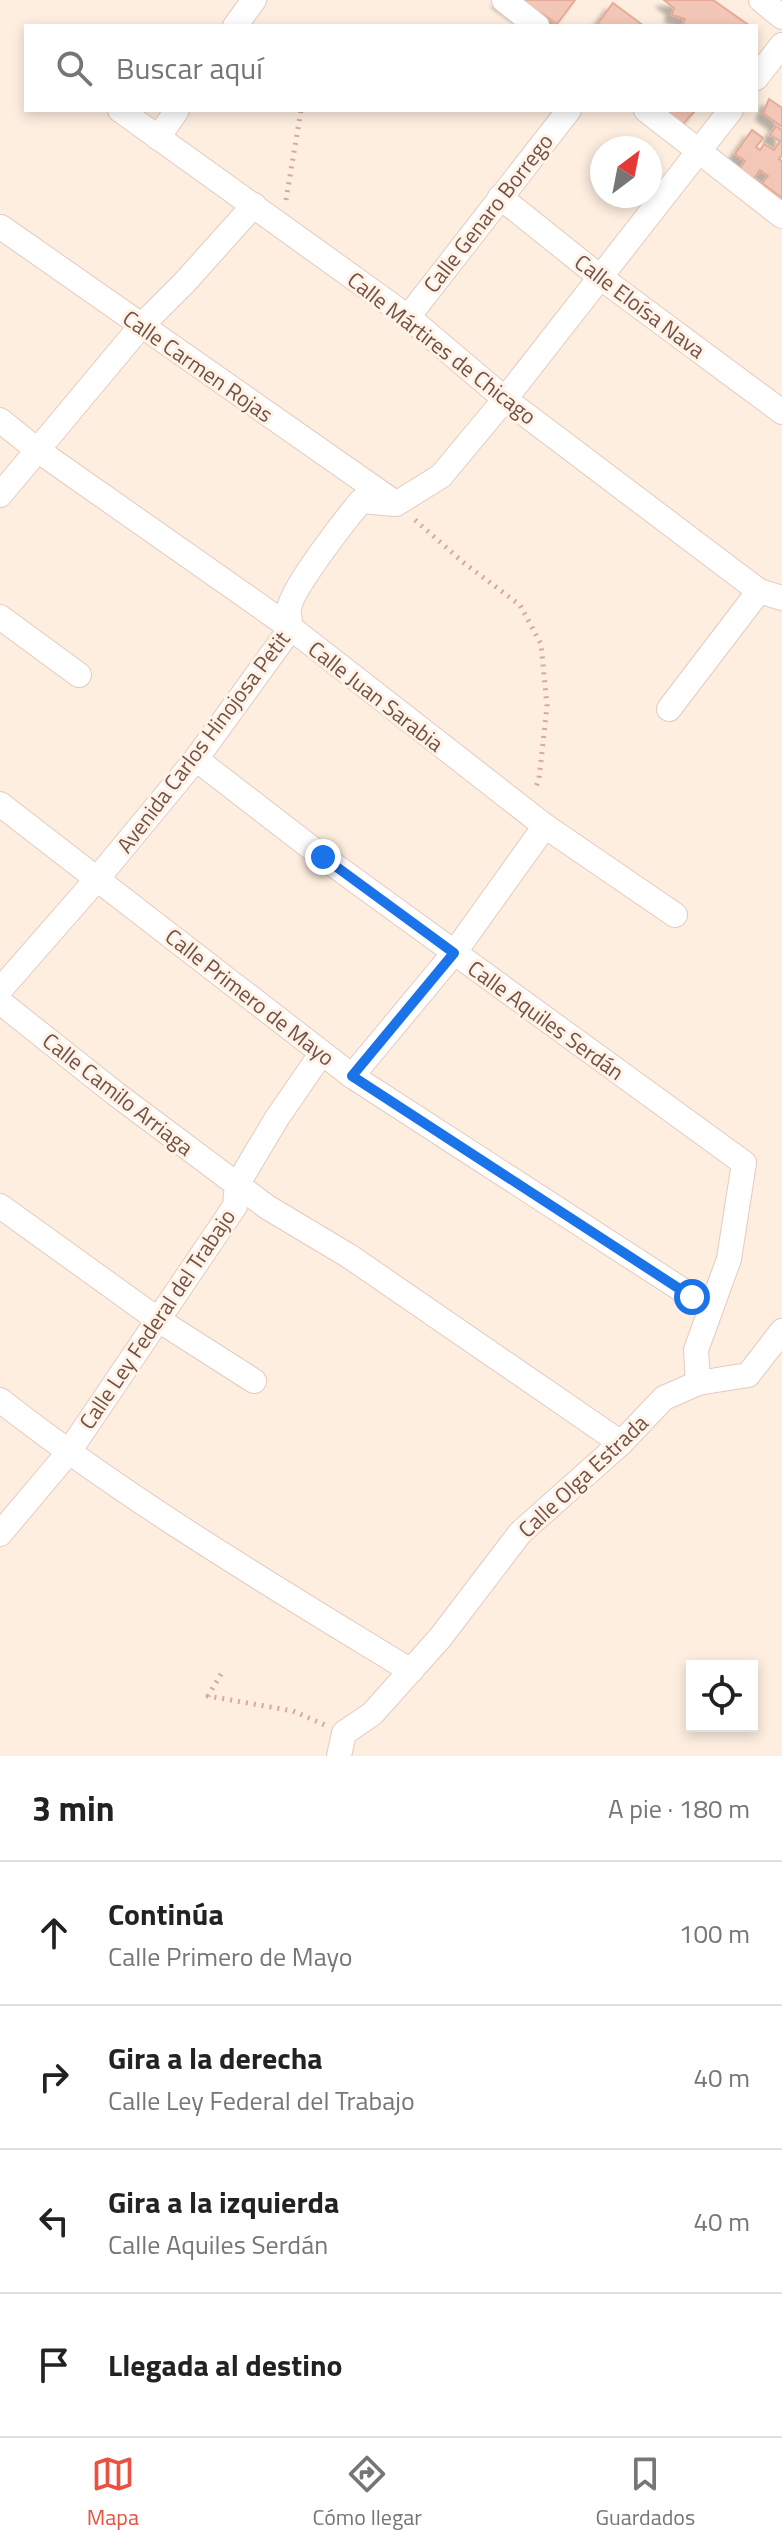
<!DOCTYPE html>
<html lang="es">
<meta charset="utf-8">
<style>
body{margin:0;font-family:"Titillium Web",sans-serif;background:#f6f6f6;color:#222}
.controls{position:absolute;right:24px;bottom:24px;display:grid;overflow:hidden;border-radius:0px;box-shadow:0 4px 12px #0003}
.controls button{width:72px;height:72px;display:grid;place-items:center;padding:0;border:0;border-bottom:2px solid #e0e0e0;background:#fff;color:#222;font:40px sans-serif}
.compass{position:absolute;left:590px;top:136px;width:72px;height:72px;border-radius:50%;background:#fff;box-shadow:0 4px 12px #0003;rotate:32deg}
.stop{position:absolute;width:24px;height:24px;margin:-18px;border:6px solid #1a73e8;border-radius:50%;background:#fff}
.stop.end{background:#1a73e8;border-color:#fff;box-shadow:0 2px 8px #0008}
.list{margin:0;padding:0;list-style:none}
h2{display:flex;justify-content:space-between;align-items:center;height:104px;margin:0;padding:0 32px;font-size:34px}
h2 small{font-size:26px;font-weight:400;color:#767676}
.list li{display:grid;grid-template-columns:52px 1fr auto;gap:24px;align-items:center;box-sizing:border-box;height:144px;padding:0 32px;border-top:2px solid #e0e0e0}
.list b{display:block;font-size:30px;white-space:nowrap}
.list p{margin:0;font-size:26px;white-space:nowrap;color:#767676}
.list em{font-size:26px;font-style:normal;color:#767676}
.icon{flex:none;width:44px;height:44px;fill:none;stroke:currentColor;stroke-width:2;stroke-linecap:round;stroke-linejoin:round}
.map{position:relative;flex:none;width:782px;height:1756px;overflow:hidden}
.search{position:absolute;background:#fff;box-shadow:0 4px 12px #0003;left:24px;right:24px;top:24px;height:88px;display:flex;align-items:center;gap:20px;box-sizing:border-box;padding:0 28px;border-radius:0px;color:#767676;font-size:30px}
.sheet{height:680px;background:#fff}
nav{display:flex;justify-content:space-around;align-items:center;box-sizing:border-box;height:112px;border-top:2px solid #e0e0e0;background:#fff;font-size:22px;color:#767676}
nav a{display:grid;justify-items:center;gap:4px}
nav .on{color:#eb5141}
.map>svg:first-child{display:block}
.building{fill:#f3c7b7;stroke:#e6ab97;stroke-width:2;filter:url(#shadow)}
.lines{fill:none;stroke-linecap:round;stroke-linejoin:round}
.street-casing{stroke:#e3cbbf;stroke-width:26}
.path{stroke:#d7ab9b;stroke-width:5;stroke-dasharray:2 6;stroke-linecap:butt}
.street{stroke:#fff;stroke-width:24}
.route{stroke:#1a73e8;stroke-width:10}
.labels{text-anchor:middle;stroke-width:6;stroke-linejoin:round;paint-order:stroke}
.street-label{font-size:22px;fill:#745147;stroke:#fff3e7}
</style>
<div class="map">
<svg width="782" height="1756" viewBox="0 0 782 1756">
<defs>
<filter id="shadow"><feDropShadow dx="-7" dy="7" stdDeviation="2" flood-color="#0004"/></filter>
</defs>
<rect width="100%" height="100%" fill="#fdeee0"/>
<g class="building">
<path d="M499,0H575L557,24L541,13L533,24Z"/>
<path d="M664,0H713L750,26H682L685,19L672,15L674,8Z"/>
<path d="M613,3L644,26H596Z"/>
<path d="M769,99L782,108V127L763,113Z"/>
<path d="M661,110H696L681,126Z"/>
<path d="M776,126L782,130V155L779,159L782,161V198L762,183L768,176L760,170L753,180L739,170L745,161L735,154L752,130L763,138L756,147L760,150L764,144L774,150L780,141L770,135Z"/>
</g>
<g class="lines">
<g class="street-casing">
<g id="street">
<path d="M504,0L537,26"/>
<path d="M761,0L782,17"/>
<path d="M235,26L254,0"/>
<path d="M756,78L782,45"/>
<path d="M120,110L408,317L505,399L759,591"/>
<path d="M646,110L782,216"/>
<path d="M158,138L177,110"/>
<path d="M500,197L600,277L782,412"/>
<path d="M1,227L394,502"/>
<path d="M408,317L569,110"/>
<path d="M0,420L36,449L291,628L545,826L675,915"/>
<path d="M0,495L141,326L185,282L254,205"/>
<path d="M0,617L79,675"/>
<path d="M669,709L759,591L782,598"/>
<path d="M196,759L323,857L744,1163L729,1259L696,1350L698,1383"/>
<path d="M0,804L352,1076L710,1308"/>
<path d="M0,990L97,879L196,759L291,628C291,623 288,615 289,609C291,589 346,519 361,501L396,504L441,476L505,399L731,110"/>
<path d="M0,1002L116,1094L267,1207L349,1256L621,1443"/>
<path d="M352,1076L454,953L545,826"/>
<path d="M0,1206L157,1319L254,1381"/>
<path d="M0,1400C129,1501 271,1585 411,1671"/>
<path d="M0,1534L68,1453L235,1206L237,1185L277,1118L321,1054"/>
<path d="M339,1756L344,1733L372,1714L440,1638L520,1533L621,1443L664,1398L698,1383L748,1375L782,1331"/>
</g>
</g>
<g class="path">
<path d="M286,200L301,110"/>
<path d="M415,520L464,563L520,605L541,644L547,706L539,779L535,789"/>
<path d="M221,1674L208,1696L293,1711L325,1725"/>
</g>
<use href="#street" class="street"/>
</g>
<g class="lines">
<path class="route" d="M323,857L454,953L352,1076L692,1297"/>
</g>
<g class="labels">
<g class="street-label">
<text transform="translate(488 213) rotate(-52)" y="8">Calle Genaro Borrego</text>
<text transform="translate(640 306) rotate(37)" y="8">Calle Eloísa Nava</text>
<text transform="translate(442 348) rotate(38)" y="8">Calle Mártires de Chicago</text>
<text transform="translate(198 366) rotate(35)" y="8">Calle Carmen Rojas</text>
<text transform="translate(376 696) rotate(38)" y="8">Calle Juan Sarabia</text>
<text transform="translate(203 742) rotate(-53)" y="8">Avenida Carlos Hinojosa Petit</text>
<text transform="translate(250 997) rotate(38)" y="8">Calle Primero de Mayo</text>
<text transform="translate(546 1020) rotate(36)" y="8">Calle Aquiles Serdán</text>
<text transform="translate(118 1094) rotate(38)" y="8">Calle Camilo Arriaga</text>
<text transform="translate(157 1319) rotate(-56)" y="8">Calle Ley Federal del Trabajo</text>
<text transform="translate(583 1476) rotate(-43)" y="8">Calle Olga Estrada</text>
</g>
</g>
</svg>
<div class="controls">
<button><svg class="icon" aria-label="locate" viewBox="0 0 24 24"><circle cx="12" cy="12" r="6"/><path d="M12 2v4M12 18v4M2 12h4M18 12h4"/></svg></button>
</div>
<svg class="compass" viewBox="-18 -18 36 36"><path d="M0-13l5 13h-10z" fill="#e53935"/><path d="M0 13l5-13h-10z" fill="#767676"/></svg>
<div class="stop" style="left:692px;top:1297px"></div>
<div class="stop end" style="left:323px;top:857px"></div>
<div class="search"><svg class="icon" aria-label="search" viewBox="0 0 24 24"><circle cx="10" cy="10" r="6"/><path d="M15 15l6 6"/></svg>Buscar aquí</div>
</div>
<section class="sheet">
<h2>3 min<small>A pie · 180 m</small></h2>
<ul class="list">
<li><svg class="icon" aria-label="ahead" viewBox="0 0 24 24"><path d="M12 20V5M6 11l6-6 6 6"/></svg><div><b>Continúa</b><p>Calle Primero de Mayo</p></div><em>100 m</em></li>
<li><svg class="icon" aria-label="right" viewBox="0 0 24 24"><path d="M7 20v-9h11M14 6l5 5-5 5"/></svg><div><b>Gira a la derecha</b><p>Calle Ley Federal del Trabajo</p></div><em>40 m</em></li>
<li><svg class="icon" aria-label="left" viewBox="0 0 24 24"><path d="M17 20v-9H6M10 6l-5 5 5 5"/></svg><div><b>Gira a la izquierda</b><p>Calle Aquiles Serdán</p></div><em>40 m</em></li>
<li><svg class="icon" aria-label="arrive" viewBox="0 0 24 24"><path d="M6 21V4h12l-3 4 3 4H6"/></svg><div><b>Llegada al destino</b></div></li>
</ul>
</section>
<nav>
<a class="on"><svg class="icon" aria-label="map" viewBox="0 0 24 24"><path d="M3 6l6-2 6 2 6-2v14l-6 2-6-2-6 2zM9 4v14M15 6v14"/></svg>Mapa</a>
<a><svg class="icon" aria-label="directions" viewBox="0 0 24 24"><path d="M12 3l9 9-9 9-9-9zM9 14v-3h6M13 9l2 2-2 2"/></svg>Cómo llegar</a>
<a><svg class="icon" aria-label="saved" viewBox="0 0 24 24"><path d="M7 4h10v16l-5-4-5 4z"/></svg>Guardados</a>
</nav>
